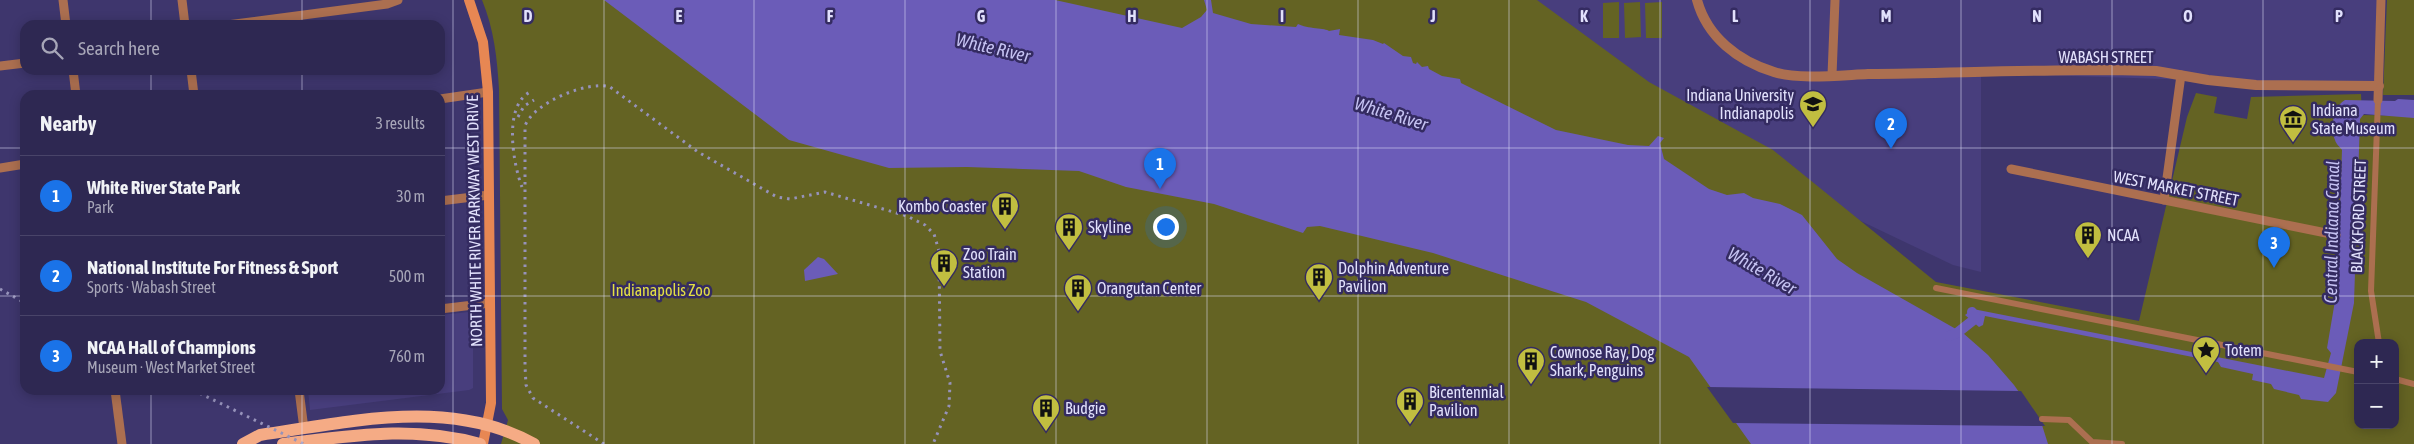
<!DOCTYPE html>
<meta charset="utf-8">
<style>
body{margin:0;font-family:"Asap Condensed",sans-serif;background:#3a345c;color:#f1f3f6}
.controls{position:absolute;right:15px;bottom:15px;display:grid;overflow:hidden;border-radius:10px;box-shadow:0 2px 12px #0003}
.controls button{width:45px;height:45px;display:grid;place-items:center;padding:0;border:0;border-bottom:1px solid #494469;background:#2e2852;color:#f1f3f6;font:25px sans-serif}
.you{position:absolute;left:1165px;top:226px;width:18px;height:18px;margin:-12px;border:4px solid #fff;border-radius:50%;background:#1a73e8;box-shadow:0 0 0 8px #1a73e833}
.badge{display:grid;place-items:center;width:32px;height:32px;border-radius:50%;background:#1a73e8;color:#fff;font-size:16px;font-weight:700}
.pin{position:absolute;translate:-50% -41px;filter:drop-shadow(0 1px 2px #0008)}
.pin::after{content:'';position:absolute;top:26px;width:18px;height:15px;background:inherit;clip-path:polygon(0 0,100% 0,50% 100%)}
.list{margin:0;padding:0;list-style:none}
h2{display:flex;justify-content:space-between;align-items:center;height:65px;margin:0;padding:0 20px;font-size:21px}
h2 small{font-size:16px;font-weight:400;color:#a7a6b8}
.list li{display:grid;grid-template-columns:32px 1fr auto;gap:15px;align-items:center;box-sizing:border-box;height:80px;padding:0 20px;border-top:1px solid #494469}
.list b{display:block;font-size:19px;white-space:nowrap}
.list p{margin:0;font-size:16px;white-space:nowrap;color:#a7a6b8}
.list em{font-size:16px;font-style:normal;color:#a7a6b8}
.icon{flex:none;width:28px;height:28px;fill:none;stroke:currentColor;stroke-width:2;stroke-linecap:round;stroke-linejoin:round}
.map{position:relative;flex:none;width:2414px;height:444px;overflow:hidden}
.search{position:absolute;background:#2e2852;box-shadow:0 2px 12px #0003;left:20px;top:20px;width:425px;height:55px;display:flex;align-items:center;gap:12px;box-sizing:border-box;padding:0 18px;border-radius:15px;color:#a7a6b8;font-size:19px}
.panel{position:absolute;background:#2e2852;box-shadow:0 2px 12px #0003;left:20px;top:90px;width:425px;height:305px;border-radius:15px}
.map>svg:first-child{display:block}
.built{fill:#483e7d}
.green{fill:#646323;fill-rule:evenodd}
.water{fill:#6b5cb8}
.pier{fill:#3e366d}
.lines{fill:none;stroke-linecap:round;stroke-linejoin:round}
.canal{stroke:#6b5cb8;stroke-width:10}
.pedestrian{stroke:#ac6f50;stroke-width:6}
.minor{stroke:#ac6f50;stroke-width:9}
.tertiary{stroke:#ac6f50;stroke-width:10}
.secondary{stroke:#e78753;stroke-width:10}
.primary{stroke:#f5ab85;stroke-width:12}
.rail{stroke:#9692ba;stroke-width:3;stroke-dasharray:2.5 5;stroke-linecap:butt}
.grid{fill:none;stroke:#e2e1fc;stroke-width:1;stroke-opacity:0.55}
.labels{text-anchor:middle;stroke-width:5;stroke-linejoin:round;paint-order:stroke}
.street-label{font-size:16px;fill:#e2e1fc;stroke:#342b61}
.poi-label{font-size:16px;fill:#e2e1fc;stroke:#342b61;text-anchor:start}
.park-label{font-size:16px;fill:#e4e043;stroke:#342b61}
.water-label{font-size:18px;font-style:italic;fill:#c5c2f2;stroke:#342b61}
.grid-label{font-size:16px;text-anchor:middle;font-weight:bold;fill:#e2e1fc;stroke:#342b61;stroke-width:5;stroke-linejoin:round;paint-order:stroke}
</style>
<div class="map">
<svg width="2414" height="444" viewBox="0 0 2414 444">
<rect width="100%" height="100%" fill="#3e366d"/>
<g class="built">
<path d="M1200,0H2381L2379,86L1981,73V272L1953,265L1754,170Z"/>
<path d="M469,312L473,315V388L469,390L310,410L308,390H440V315Z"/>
</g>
<g class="green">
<path d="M482,0H1537L1649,82L1773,150L1936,282L2139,321L2187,117L2196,93L2217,97L2214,113L2247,119L2251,97L2361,94L2362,115L2414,116V444H501L508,420L502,409L499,89C497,58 494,29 482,0ZM2358,343H2395V425H2358Z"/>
<path d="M2387,0H2414V95H2383Z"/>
<path d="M1619,2V38H1603V3Z"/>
<path d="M1640,2L1641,37L1625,38L1624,3Z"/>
<path d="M1662,2V38H1646L1645,3Z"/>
</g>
<g class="water">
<path d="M604,0H1055L1182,28L1201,17L1207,10L1204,0H1211L1213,13L1251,24L1296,27L1298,24C1307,29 1326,28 1329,31L1340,29L1339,35L1373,40L1383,44L1384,43L1403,56L1411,57L1413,63L1416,64L1417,62L1422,67L1428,66L1429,69L1442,76L1460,79L1461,83L1556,130L1628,145L1649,146L1658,136L1664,138L1660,143L1664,159L1709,189L1727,195L1744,193L1753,198L1780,204L1802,215L1837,259L1857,273L1963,333L1988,355L2014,385L2042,425L2048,444H1751L1689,357L1586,302L1433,253L1320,226L1307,227L1303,233L1214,204L1126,187L1079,171L967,167L889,168L789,140Z"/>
<path d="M2398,99L2414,100V118L2364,114L2360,119L2354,303L2336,393L2328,402L2301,399L2299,395L2274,389L2271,384L2252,380L2253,374L2221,367L2218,362L1985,316L1983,325L1979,327L1965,315L1973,309L2324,378L2331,353L2327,348L2337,289L2342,150C2340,147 2336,144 2335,140C2330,129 2333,106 2345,100L2395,101Z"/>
<path d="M818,257L824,259L838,274L805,281L804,270Z"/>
</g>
<path class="pier" d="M1707,387L2021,391L2045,426L1733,423Z"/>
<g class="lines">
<path class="canal" d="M1949,336L1957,333L1976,318L1972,312"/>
<g class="pedestrian">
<path d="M2378,100L2371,291L2379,343"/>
<path d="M1936,288L2358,372"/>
<path d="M2395,379L2414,384"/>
<path d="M2042,419L2069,420L2092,442L2122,444"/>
</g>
<g class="minor">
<path d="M63,0L66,25"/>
<path d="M182,0L185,25"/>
<path d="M227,25L387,4L398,0"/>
<path d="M0,66L25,63"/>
<path d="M73,70L76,95"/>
<path d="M191,70L194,95"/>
<path d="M1832,75L1835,0"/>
<path d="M440,99L488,92"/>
<path d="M2378,100L2381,0"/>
<path d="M0,168L25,164"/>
<path d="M2011,169L2336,235"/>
<path d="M2164,200L2181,75"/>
<path d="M440,201L489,195"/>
<path d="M440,309L490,303"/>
<path d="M115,390L122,444"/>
<path d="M299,390L304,429"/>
</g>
<path class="tertiary" d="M1697,0C1707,37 1738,61 1774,72C1797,80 1843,75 1868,74C1949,73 2030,70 2111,70L2156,71L2208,80L2256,85L2379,86"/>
<path class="secondary" d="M469,0L483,42L488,92L491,403L483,444"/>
<g class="primary">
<path d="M243,444L260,435C349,422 451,397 534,444"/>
<path d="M283,444C351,436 412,425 480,444"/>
</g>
<g class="rail">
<path d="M518,117L524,106L534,100"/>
<path d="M522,187C513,164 503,106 530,92"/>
<path d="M0,289L25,303"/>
<path d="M193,390L304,444"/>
<path d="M604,444L533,398L526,385L525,366V126C533,103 588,80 610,87L698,152L777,197L790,199L825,192L907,216L925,225L934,234L939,251L940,351L950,383L949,406L933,444"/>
</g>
</g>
<path class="grid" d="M151,0V25M302,0V25M453,0V444M604,0V444M754,0V444M905,0V444M1056,0V444M1207,0V444M1358,0V444M1509,0V444M1660,0V444M1810,0V444M1961,0V444M2112,0V444M2263,0V444M151,70V95M302,70V95M0,148H25M440,148H2414M0,296H25M440,296H2414M151,390V444M302,390V444"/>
<defs>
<g id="university-pin" transform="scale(1.4375)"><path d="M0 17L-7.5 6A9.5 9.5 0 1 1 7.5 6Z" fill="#c1be40" stroke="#342b61"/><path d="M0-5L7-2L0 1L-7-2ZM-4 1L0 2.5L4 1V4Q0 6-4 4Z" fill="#111"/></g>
<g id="museum-pin" transform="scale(1.4375)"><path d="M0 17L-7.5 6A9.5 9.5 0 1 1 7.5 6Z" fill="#c1be40" stroke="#342b61"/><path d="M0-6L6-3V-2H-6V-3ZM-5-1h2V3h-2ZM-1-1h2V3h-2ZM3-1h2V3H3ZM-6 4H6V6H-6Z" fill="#111"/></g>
<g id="building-pin" transform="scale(1.4375)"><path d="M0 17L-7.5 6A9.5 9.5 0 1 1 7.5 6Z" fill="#c1be40" stroke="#342b61"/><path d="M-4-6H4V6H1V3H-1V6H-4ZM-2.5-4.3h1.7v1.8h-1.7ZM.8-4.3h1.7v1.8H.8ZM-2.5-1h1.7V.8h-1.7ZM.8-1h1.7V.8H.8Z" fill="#111"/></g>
<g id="sight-pin" transform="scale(1.4375)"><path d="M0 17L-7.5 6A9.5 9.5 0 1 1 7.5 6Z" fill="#c1be40" stroke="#342b61"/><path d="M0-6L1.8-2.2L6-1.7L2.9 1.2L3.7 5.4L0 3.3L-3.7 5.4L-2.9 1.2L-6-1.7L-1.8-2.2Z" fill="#111"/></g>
</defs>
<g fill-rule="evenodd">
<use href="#university-pin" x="1813" y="104"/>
<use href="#museum-pin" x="2293" y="119"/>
<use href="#building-pin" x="1005" y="206"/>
<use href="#building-pin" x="1069" y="227"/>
<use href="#building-pin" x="2088" y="235"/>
<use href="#building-pin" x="944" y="263"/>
<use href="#building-pin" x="1319" y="277"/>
<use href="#building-pin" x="1078" y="288"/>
<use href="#sight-pin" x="2206" y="350"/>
<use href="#building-pin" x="1531" y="361"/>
<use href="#building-pin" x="1410" y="401"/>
<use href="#building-pin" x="1046" y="408"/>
</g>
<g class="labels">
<g class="street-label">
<text x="2106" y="63">WABASH STREET</text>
<text transform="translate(2176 188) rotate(11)" y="6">WEST MARKET STREET</text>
<text transform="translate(2358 216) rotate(-88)" y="6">BLACKFORD STREET</text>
<text transform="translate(474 221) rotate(-91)" y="6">NORTH WHITE RIVER PARKWAY WEST DRIVE</text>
</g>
<g class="poi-label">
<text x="1794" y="101" text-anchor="end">Indiana University<tspan x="1794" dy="18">Indianapolis</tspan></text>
<text x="2312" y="116">Indiana<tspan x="2312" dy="18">State Museum</tspan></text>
<text x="986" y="212" text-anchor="end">Kombo Coaster</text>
<text x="1088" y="233">Skyline</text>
<text x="2107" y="241">NCAA</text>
<text x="963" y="260">Zoo Train<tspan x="963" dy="18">Station</tspan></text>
<text x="1338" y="274">Dolphin Adventure<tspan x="1338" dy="18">Pavilion</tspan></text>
<text x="1097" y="294">Orangutan Center</text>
<text x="2225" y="356">Totem</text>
<text x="1550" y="358">Cownose Ray, Dog<tspan x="1550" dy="18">Shark, Penguins</tspan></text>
<text x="1429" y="398">Bicentennial<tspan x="1429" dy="18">Pavilion</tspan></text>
<text x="1065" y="414">Budgie</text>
</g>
<g class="park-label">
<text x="661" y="296">Indianapolis Zoo</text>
</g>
<g class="water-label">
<text transform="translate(993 48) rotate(13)" y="6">White River</text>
<text transform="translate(1391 114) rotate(17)" y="6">White River</text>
<text transform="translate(2332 232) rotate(-89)" y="6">Central Indiana Canal</text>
<text transform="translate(1762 271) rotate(30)" y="6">White River</text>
</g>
</g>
<g class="grid-label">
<text x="528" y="22">D</text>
<text x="679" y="22">E</text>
<text x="830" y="22">F</text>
<text x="981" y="22">G</text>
<text x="1132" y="22">H</text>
<text x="1282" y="22">I</text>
<text x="1433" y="22">J</text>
<text x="1584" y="22">K</text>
<text x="1735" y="22">L</text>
<text x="1886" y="22">M</text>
<text x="2037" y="22">N</text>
<text x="2188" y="22">O</text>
<text x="2339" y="22">P</text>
</g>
</svg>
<div class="controls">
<button>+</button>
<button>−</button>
</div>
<div class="you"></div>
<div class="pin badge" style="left:1160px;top:189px">1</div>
<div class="pin badge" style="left:1891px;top:149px">2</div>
<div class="pin badge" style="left:2274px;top:268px">3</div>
<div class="search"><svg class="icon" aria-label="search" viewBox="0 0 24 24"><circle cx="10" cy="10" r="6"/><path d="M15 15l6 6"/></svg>Search here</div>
<section class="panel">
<h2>Nearby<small>3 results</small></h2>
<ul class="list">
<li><span class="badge">1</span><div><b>White River State Park</b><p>Park</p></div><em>30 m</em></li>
<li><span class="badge">2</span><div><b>National Institute For Fitness &amp; Sport</b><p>Sports · Wabash Street</p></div><em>500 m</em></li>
<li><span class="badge">3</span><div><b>NCAA Hall of Champions</b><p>Museum · West Market Street</p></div><em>760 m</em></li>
</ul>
</section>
</div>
